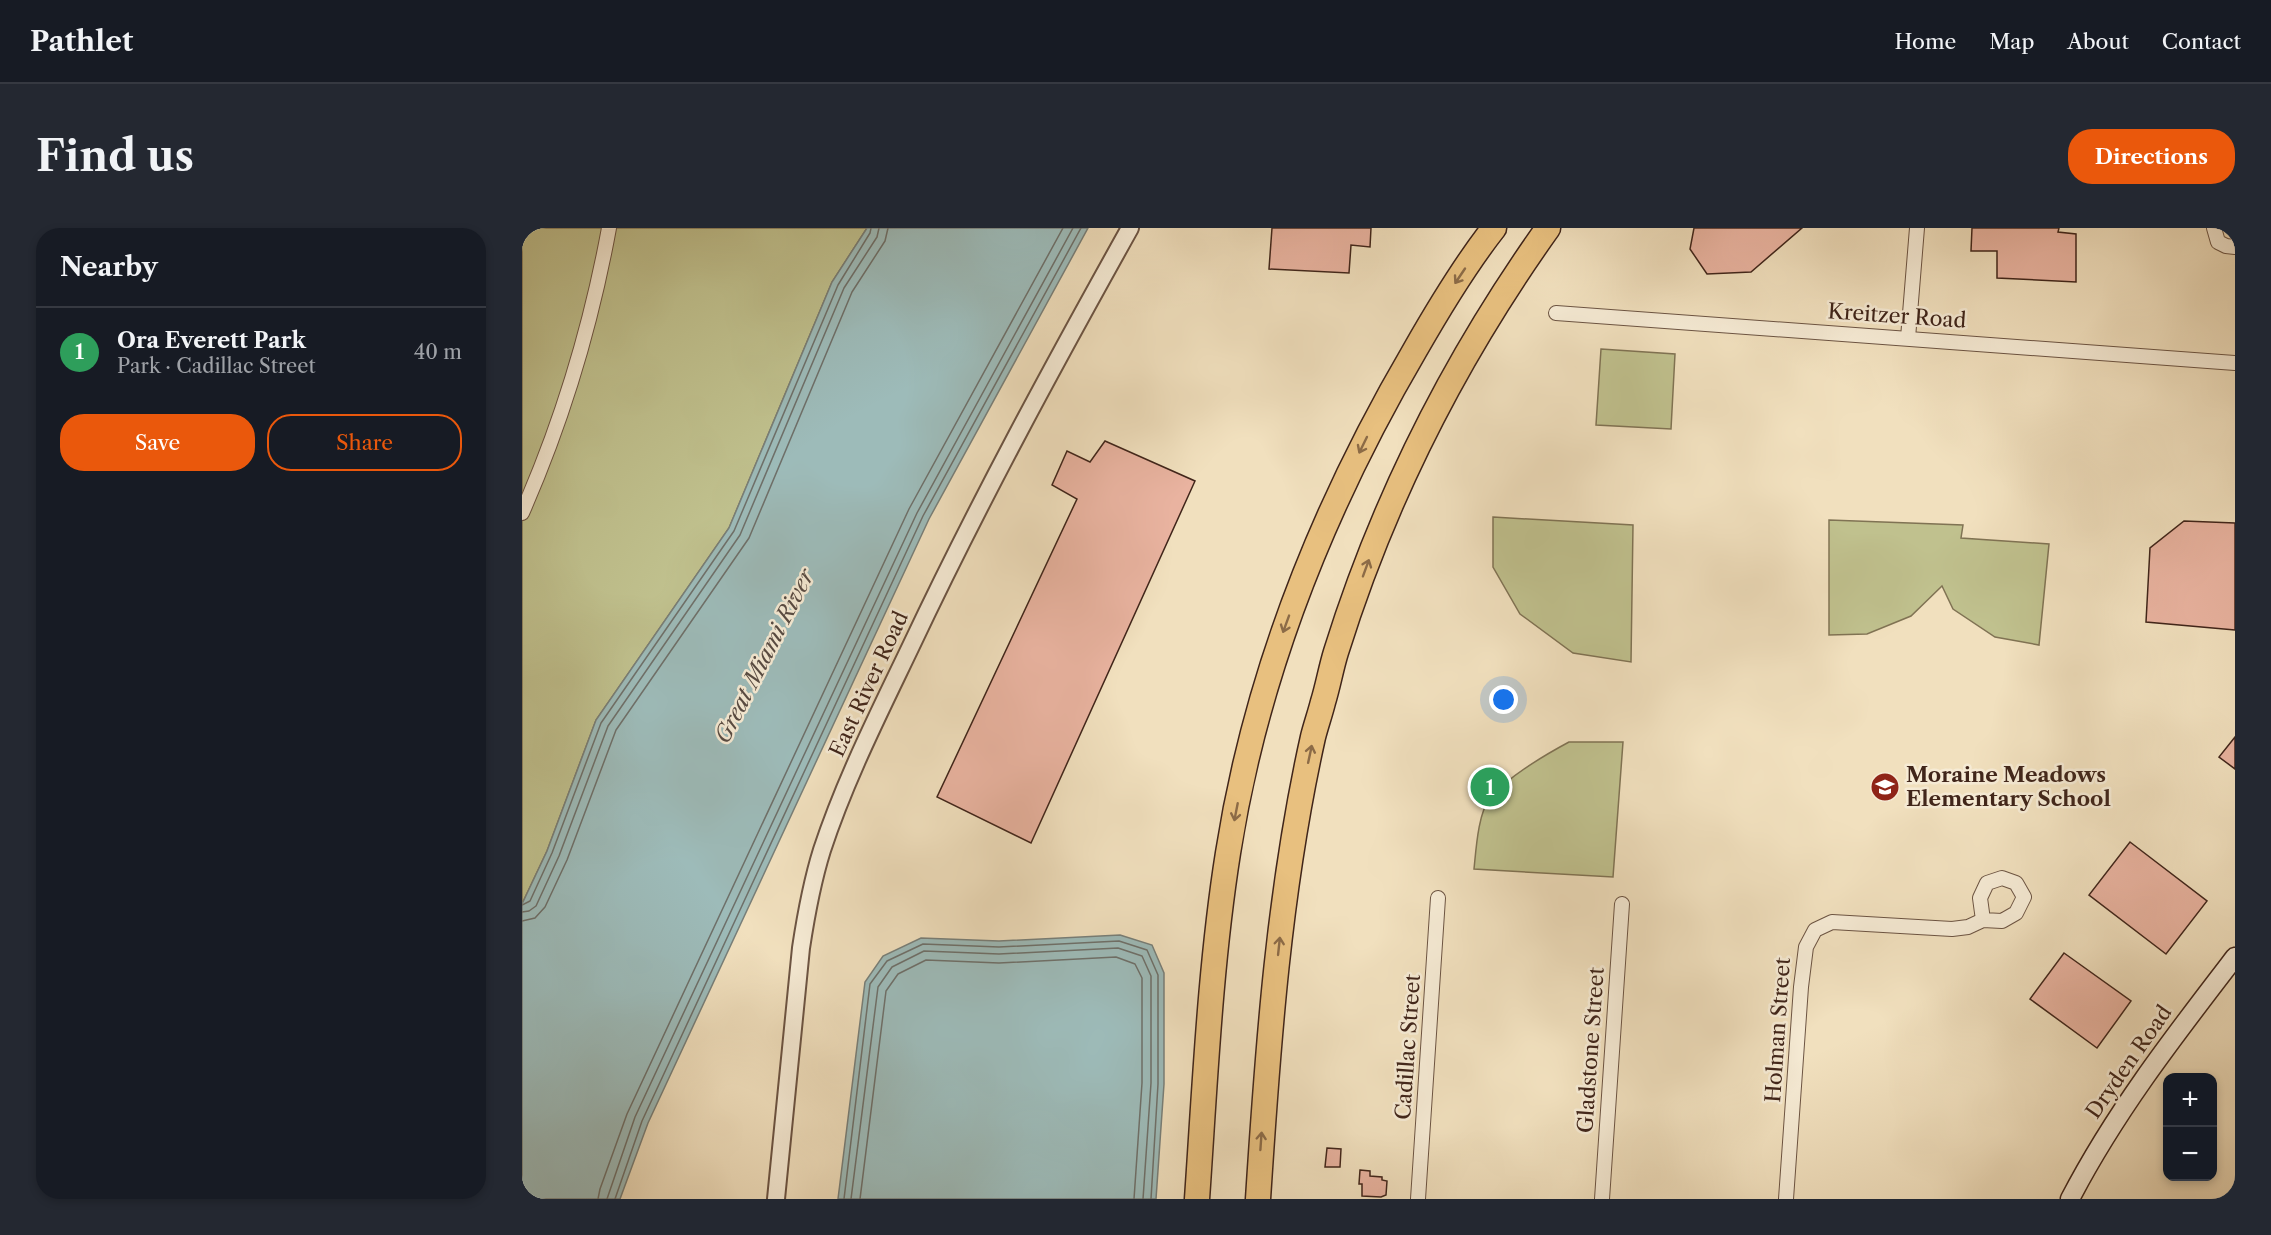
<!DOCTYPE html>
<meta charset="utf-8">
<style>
body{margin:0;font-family:"Libre Caslon Text",serif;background:#242831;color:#f1f3f6}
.controls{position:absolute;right:18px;bottom:18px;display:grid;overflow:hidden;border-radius:12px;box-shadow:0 3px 9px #0003}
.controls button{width:54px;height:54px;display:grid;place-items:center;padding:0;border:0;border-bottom:2px solid #363941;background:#171b24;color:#f1f3f6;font:30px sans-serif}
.you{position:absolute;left:982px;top:472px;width:21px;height:21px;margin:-15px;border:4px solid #fff;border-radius:50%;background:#1a73e8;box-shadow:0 0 0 9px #1a73e833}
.badge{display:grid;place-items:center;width:39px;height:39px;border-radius:50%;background:#ea580c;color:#fff;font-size:20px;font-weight:700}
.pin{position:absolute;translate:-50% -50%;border:3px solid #fff;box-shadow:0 2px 6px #0006}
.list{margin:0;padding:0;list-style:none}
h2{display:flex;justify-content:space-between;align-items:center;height:78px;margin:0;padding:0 24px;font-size:26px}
h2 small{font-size:20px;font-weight:400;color:#9ea1a6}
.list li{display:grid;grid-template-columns:39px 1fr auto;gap:18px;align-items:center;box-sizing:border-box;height:90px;padding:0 24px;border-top:2px solid #363941}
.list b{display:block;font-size:22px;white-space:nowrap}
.list p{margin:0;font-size:20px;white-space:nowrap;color:#9ea1a6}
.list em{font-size:20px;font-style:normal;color:#9ea1a6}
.actions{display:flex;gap:12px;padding:18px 24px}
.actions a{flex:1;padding:14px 0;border:2px solid #ea580c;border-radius:24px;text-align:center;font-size:21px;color:#ea580c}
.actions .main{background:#ea580c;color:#fff}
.map{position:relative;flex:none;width:1713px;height:971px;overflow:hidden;border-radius:24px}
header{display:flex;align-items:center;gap:36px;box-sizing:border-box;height:84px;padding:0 30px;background:#171b24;border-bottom:2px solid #363941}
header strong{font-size:28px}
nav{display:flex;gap:33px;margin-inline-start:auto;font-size:21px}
.intro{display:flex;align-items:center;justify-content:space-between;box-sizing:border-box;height:144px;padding:0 36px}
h1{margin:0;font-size:42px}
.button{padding:15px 27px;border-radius:24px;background:#ea580c;color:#fff;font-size:21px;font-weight:700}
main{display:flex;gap:36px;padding:0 36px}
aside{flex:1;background:#171b24;border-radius:24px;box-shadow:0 3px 9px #0003}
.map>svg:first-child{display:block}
.green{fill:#c0c18e;stroke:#807354;stroke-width:1.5}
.water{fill:#9dbbb9;stroke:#787f79;stroke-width:1.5}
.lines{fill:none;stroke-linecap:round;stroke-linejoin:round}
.shore{stroke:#6e706a;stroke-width:1.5}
.building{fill:#e9b3a0;stroke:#40251a;stroke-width:1.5}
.minor-casing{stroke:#6c5443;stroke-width:16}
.tertiary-casing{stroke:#6c5443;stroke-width:20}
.secondary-casing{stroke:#40251a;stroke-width:21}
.motorway-casing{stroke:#40251a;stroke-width:27}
.minor{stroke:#f6ebd5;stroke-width:14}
.tertiary{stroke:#f6ebd5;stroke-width:16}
.secondary{stroke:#f6ebd5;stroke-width:18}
.motorway{stroke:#e8c07f;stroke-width:24}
.oneway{stroke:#8c6b47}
.labels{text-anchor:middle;stroke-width:5;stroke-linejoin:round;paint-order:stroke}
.street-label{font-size:21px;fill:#40251a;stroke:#f6ebd5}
.poi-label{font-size:21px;font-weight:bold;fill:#40251a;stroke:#f6ebd5;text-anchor:start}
.water-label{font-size:22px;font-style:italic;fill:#574a42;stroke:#f6ebd5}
</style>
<header>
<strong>Pathlet</strong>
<nav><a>Home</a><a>Map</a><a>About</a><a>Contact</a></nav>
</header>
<div class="intro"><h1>Find us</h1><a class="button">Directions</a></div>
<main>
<aside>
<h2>Nearby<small></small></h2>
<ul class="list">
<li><span class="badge" style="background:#2e9e5b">1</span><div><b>Ora Everett Park</b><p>Park · Cadillac Street</p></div><em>40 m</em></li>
</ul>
<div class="actions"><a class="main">Save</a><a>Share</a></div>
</aside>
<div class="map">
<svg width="1713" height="971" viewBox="0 0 1713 971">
<rect width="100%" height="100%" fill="#f1e0be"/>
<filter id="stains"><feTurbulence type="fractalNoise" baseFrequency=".00333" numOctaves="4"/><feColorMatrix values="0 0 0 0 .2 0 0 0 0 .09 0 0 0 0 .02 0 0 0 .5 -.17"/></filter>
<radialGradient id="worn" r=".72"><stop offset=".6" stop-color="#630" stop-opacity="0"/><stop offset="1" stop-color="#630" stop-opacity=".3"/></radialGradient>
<g class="green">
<path d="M0,0H345L310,54L207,300L74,492L25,623L0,676Z"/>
<path d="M1079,121L1153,126L1149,201L1074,197Z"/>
<path d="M971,289L1111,297L1109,434L1051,425L998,386L971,339Z"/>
<path d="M1307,292L1441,297L1439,310L1527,316L1517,417L1473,409L1431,381L1420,358L1389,388L1345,406L1307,407Z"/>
<path d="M1047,514H1101L1091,649L952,641C954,622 956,585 968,570C988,547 1021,528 1047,514Z"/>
</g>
<g class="water">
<path d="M345,0H566L407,291L126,895L98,971H0V676L25,623L74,492L207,300L310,54Z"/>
<path d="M598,707L630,717L642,745V856L634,971H316L343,754L361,728L399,710L477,713Z"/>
</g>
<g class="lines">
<g class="shore">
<path d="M0,677L8,673L30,625L79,495L212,303L316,57L348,5L349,0"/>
<path d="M0,684L7,683L14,678L37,628L86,498L218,307L322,60L355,9L357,0"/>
<path d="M0,693L13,690L23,679L45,632L94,502L227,310L330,64L363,13L366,0"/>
<path d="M76,971L78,961L105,886L387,281L541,0"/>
<path d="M85,971L113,889L395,285L551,0"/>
<path d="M93,971L120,893L401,288L559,0"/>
<path d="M322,971L348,756L365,733L401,716L477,719L597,713L625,722L636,747V856L629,971"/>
<path d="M329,971L356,759L370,739L402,723L477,726L596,720L620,728L629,748V855L621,971"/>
<path d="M338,971L364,763L376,746L404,732L477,735L594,729L613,736L620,750V855L612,971"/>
</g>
</g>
<g class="building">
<path d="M750,0H849L848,19L829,17L827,45L747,41Z"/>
<path d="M1172,0H1280L1229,44L1185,46L1168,21Z"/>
<path d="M1450,0H1537L1536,4L1554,6V54L1475,50V23H1449Z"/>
<path d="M583,213L673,253L509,615L415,569L555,271L530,257L545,223L568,234Z"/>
<path d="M1662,293L1713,295V402L1624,394L1628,320Z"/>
<path d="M1713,509V541L1697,529Z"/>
<path d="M1608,614L1685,673L1644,726L1567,667Z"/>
<path d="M1542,725L1609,773L1575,820L1508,771Z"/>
<path d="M805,920L819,921L818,939H803Z"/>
<path d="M838,942L848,943V948L860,949V952L865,953L864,967L859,969L840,968V956H837Z"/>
</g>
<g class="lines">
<g class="minor-casing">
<g id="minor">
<path d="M1692,0L1696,14L1704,18L1713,19"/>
<path d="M1034,85L1713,135"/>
<path d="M1386,110L1395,0"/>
<path d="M0,285C40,194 69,98 87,0"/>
<path d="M896,971L916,670"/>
<path d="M1080,971L1100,676"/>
<path d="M1264,971L1279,759L1284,719L1293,702L1310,694L1430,701L1446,699L1461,692L1480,693L1494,685L1502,669L1494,655L1480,650L1465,655L1458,670L1461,692"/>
</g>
</g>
<g class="tertiary-casing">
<path id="tertiary" d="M254,971L279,720C284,687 290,654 300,622C323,552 357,485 389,418C456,276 531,138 608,0"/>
</g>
<g class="secondary-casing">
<path id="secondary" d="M1548,971C1593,884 1653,807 1713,729"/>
</g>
<g class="motorway-casing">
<g id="motorway">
<path d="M675,971C683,856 688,739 706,625C734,446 802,277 893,122C917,80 942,38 972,0"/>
<path d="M736,971C746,816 757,661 791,509C794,497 798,486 801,474C806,458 809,440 814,424C861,273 934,129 1026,0"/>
</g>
</g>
<use href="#minor" class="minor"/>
<use href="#tertiary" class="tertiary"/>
<use href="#secondary" class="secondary"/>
<use href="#motorway" class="motorway"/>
</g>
<defs><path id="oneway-shaft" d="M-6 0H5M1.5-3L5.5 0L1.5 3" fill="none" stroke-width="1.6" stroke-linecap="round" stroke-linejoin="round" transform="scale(1.5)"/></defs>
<g class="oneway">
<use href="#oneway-shaft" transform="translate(938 48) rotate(124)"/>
<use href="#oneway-shaft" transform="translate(841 217) rotate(116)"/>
<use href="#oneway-shaft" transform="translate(844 340) rotate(-70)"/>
<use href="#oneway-shaft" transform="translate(764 396) rotate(110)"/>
<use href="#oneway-shaft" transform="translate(788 526) rotate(-78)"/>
<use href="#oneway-shaft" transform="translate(714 584) rotate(101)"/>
<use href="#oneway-shaft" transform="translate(757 718) rotate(-84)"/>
<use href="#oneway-shaft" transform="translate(739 913) rotate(-86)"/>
</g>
<defs>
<g id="school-disc" transform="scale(1.5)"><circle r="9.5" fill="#8f2418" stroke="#f6ebd5"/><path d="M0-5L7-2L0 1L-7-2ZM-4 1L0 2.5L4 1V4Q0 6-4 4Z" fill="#fff"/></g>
</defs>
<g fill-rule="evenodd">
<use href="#school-disc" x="1363" y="559"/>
</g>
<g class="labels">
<g class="street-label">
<text transform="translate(1375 88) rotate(4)" y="7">Kreitzer Road</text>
<text transform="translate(347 456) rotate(-65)" y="7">East River Road</text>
<text transform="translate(1256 802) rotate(-86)" y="7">Holman Street</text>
<text transform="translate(886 819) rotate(-86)" y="7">Cadillac Street</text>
<text transform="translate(1069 822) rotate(-86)" y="7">Gladstone Street</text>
<text transform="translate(1607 834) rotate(-55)" y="7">Dryden Road</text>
</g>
<g class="poi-label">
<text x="1384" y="554">Moraine Meadows<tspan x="1384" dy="24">Elementary School</tspan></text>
</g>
<g class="water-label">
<text transform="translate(242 428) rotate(-63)" y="8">Great Miami River</text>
</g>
</g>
<rect width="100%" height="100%" filter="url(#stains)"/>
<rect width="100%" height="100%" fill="url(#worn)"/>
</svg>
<div class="controls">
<button>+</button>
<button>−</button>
</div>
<div class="you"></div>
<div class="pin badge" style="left:968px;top:559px;background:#2e9e5b">1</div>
</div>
</main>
